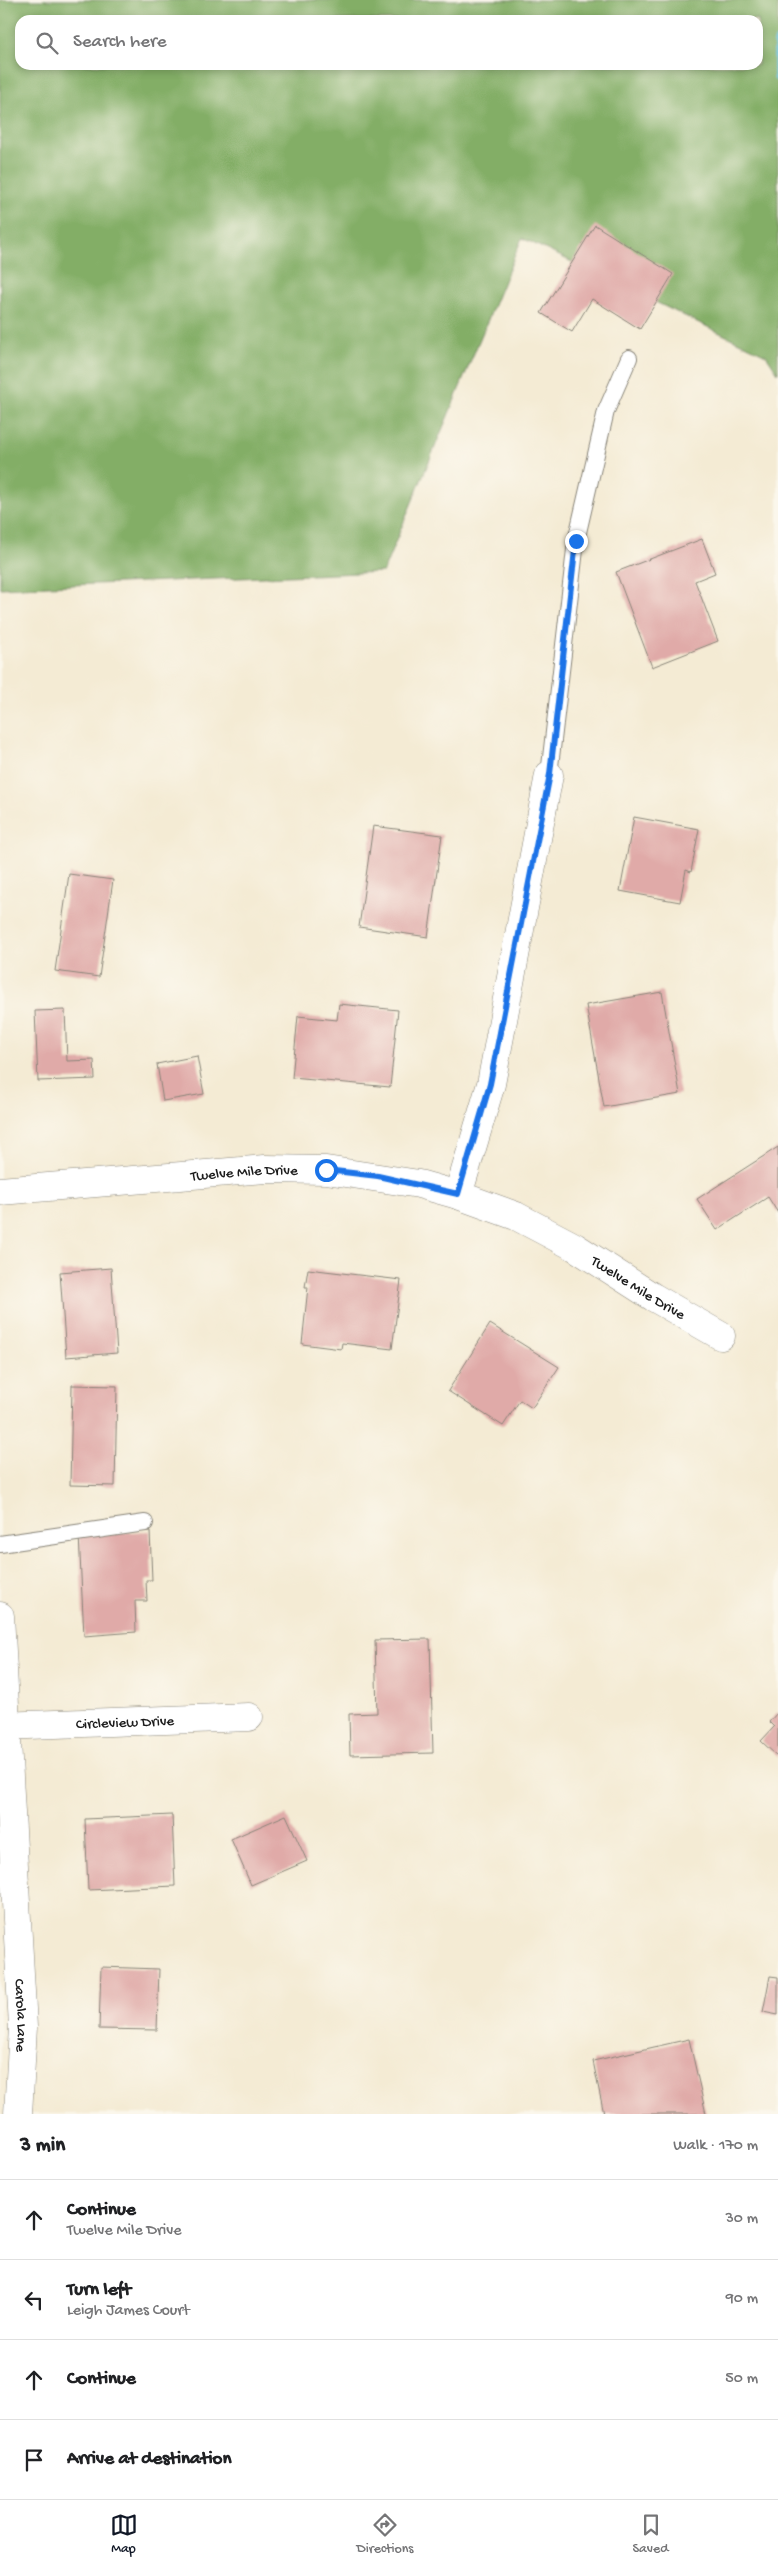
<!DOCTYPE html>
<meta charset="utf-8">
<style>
body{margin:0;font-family:"Gochi Hand",sans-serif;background:#f2f2f2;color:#202124}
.stop{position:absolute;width:15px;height:15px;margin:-11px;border:4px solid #1a73e8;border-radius:50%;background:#fff}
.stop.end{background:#1a73e8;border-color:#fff;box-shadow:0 1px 5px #0008}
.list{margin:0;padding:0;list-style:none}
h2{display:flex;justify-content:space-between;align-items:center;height:65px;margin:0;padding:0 20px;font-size:21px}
h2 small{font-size:16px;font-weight:400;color:#757577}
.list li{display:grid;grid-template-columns:32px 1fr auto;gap:15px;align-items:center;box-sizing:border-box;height:80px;padding:0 20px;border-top:1px solid #e0e0e0}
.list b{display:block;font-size:19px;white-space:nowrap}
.list p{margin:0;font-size:16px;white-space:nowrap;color:#757577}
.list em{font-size:16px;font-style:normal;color:#757577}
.icon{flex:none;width:28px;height:28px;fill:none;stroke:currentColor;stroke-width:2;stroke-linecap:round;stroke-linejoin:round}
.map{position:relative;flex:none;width:778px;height:2114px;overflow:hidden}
.search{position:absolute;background:#fff;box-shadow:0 2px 8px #0003;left:15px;right:15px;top:15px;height:55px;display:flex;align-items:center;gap:12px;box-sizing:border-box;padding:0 18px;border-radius:15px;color:#757577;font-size:19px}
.sheet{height:385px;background:#fff}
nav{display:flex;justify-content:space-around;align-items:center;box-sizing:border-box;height:70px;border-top:1px solid #e0e0e0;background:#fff;font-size:14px;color:#757577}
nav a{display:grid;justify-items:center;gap:2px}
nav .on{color:#111827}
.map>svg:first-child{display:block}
.forest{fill:#83ae66;stroke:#506541;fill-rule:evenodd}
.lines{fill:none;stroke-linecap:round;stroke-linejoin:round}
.stream{stroke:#64c0e2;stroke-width:9}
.building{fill:#e0aaa8}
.lane-casing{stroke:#888478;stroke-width:18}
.street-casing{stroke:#888478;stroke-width:29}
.lane{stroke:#fff;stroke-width:16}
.street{stroke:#fff;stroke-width:28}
.route{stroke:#1a73e8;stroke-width:6}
.labels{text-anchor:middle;stroke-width:4;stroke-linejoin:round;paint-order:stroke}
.street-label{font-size:15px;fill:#1c1c1c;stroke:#fbf7ec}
</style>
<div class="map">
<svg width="778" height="2114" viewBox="0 0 778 2114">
<rect width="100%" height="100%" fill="#fbf7ec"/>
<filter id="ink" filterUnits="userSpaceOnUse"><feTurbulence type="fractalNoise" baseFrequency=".02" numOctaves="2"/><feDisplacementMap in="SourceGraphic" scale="10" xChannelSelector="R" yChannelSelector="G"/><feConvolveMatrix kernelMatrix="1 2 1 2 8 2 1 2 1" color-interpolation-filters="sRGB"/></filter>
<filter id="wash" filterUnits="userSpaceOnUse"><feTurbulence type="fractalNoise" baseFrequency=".0096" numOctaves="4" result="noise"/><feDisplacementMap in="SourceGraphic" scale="20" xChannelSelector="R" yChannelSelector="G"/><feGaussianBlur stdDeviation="1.12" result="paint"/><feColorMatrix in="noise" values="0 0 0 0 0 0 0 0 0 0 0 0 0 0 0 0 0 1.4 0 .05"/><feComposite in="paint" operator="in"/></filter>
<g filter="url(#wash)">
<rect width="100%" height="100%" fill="#f4ebd4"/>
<path class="forest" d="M0,0H778V373L766,355L522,238L383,572L0,588ZM20,20H758V65H20Z"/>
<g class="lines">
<path class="stream" d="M778,42V77"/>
</g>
<g id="blocks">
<g class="building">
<path d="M595,225L673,274L640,329L592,299L572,332L541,313Z"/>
<path d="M702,539L715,573L695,581L718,641L652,667L616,572Z"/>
<path d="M634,817L699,829L691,872L686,870L680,902L620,891Z"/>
<path d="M373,826L442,835L428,937L359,927Z"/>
<path d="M69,874L113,880L99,977L55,971Z"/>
<path d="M662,992L680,1094L604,1107L586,1005Z"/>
<path d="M339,1004L398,1010L390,1087L292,1078L298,1016L337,1020Z"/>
<path d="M65,1010L67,1061L94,1060L95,1079L38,1081L35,1011Z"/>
<path d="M197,1056L204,1094L163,1101L157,1064Z"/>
<path d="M778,1147V1213L768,1197L717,1230L697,1199Z"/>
<path d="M111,1268L117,1353L66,1357L60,1272Z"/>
<path d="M308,1269L401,1280L392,1349L342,1343L341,1349L302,1344L308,1287H305Z"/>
<path d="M490,1324L559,1367L532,1408L520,1400L503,1426L448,1391Z"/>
<path d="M72,1385L117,1386L115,1486L70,1485Z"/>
<path d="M150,1531L152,1580H146L147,1601H135L136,1632L84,1636L79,1535Z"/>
<path d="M430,1639L433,1753L350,1755L349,1714L377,1713L375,1640Z"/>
<path d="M778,1712V1757L761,1741L774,1727L769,1722Z"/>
<path d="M172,1815L175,1886L88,1890L85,1819Z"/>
<path d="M286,1815L307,1861L251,1885L231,1839Z"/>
<path d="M101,1967L159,1969L157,2030L99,2029Z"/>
<path d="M770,1976L778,1977V2015L763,2012Z"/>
<path d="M689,2039L706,2114H604L593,2061Z"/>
</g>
</g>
</g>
<g filter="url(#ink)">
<use href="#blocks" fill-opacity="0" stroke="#888478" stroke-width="1"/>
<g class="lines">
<g class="lane-casing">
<g id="lane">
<path d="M549,775L576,541L606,411L629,358"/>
<path d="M0,1544L145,1523"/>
</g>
</g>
<g class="street-casing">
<g id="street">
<path id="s1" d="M0,1191L265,1169L326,1170L419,1184L458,1195L516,1216L575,1247L653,1297L721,1336"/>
<path d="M458,1195L491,1084L549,775"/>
<path id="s2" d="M0,1616L23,2027L18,2114"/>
<path id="s3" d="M0,1726L249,1717"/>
</g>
</g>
<use href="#lane" class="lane"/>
<use href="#street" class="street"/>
</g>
</g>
<g class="lines" filter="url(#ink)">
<path class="route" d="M326,1170L378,1176L458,1194L490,1084L550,774L576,541"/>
</g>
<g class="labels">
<g class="street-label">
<text dy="5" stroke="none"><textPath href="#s1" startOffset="245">Twelve Mile Drive</textPath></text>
<text dy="5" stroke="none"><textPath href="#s1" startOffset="665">Twelve Mile Drive</textPath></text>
<text dy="5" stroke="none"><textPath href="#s3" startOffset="125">Circleview Drive</textPath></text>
<text dy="5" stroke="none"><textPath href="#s2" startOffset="400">Carola Lane</textPath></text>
</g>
</g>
</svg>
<div class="stop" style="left:326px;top:1170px"></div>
<div class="stop end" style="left:576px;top:541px"></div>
<div class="search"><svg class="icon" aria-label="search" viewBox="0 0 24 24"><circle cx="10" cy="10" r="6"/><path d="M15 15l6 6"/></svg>Search here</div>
</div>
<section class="sheet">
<h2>3 min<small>Walk · 170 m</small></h2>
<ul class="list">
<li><svg class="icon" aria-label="ahead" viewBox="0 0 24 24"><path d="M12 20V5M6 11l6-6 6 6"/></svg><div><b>Continue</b><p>Twelve Mile Drive</p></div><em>30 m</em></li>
<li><svg class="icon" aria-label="left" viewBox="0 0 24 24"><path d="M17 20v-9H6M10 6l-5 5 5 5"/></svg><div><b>Turn left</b><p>Leigh James Court</p></div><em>90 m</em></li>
<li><svg class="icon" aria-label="ahead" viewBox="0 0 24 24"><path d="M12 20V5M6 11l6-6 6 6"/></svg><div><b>Continue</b></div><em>50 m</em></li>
<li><svg class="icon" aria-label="arrive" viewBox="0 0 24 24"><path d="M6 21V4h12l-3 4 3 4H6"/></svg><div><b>Arrive at destination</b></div></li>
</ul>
</section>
<nav>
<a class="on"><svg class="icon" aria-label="map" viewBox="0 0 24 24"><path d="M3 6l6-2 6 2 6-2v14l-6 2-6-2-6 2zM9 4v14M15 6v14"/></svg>Map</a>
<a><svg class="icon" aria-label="directions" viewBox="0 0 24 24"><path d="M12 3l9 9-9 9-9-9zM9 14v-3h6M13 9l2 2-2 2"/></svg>Directions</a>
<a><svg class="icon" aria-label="saved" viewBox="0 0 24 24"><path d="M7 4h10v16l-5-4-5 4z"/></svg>Saved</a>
</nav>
